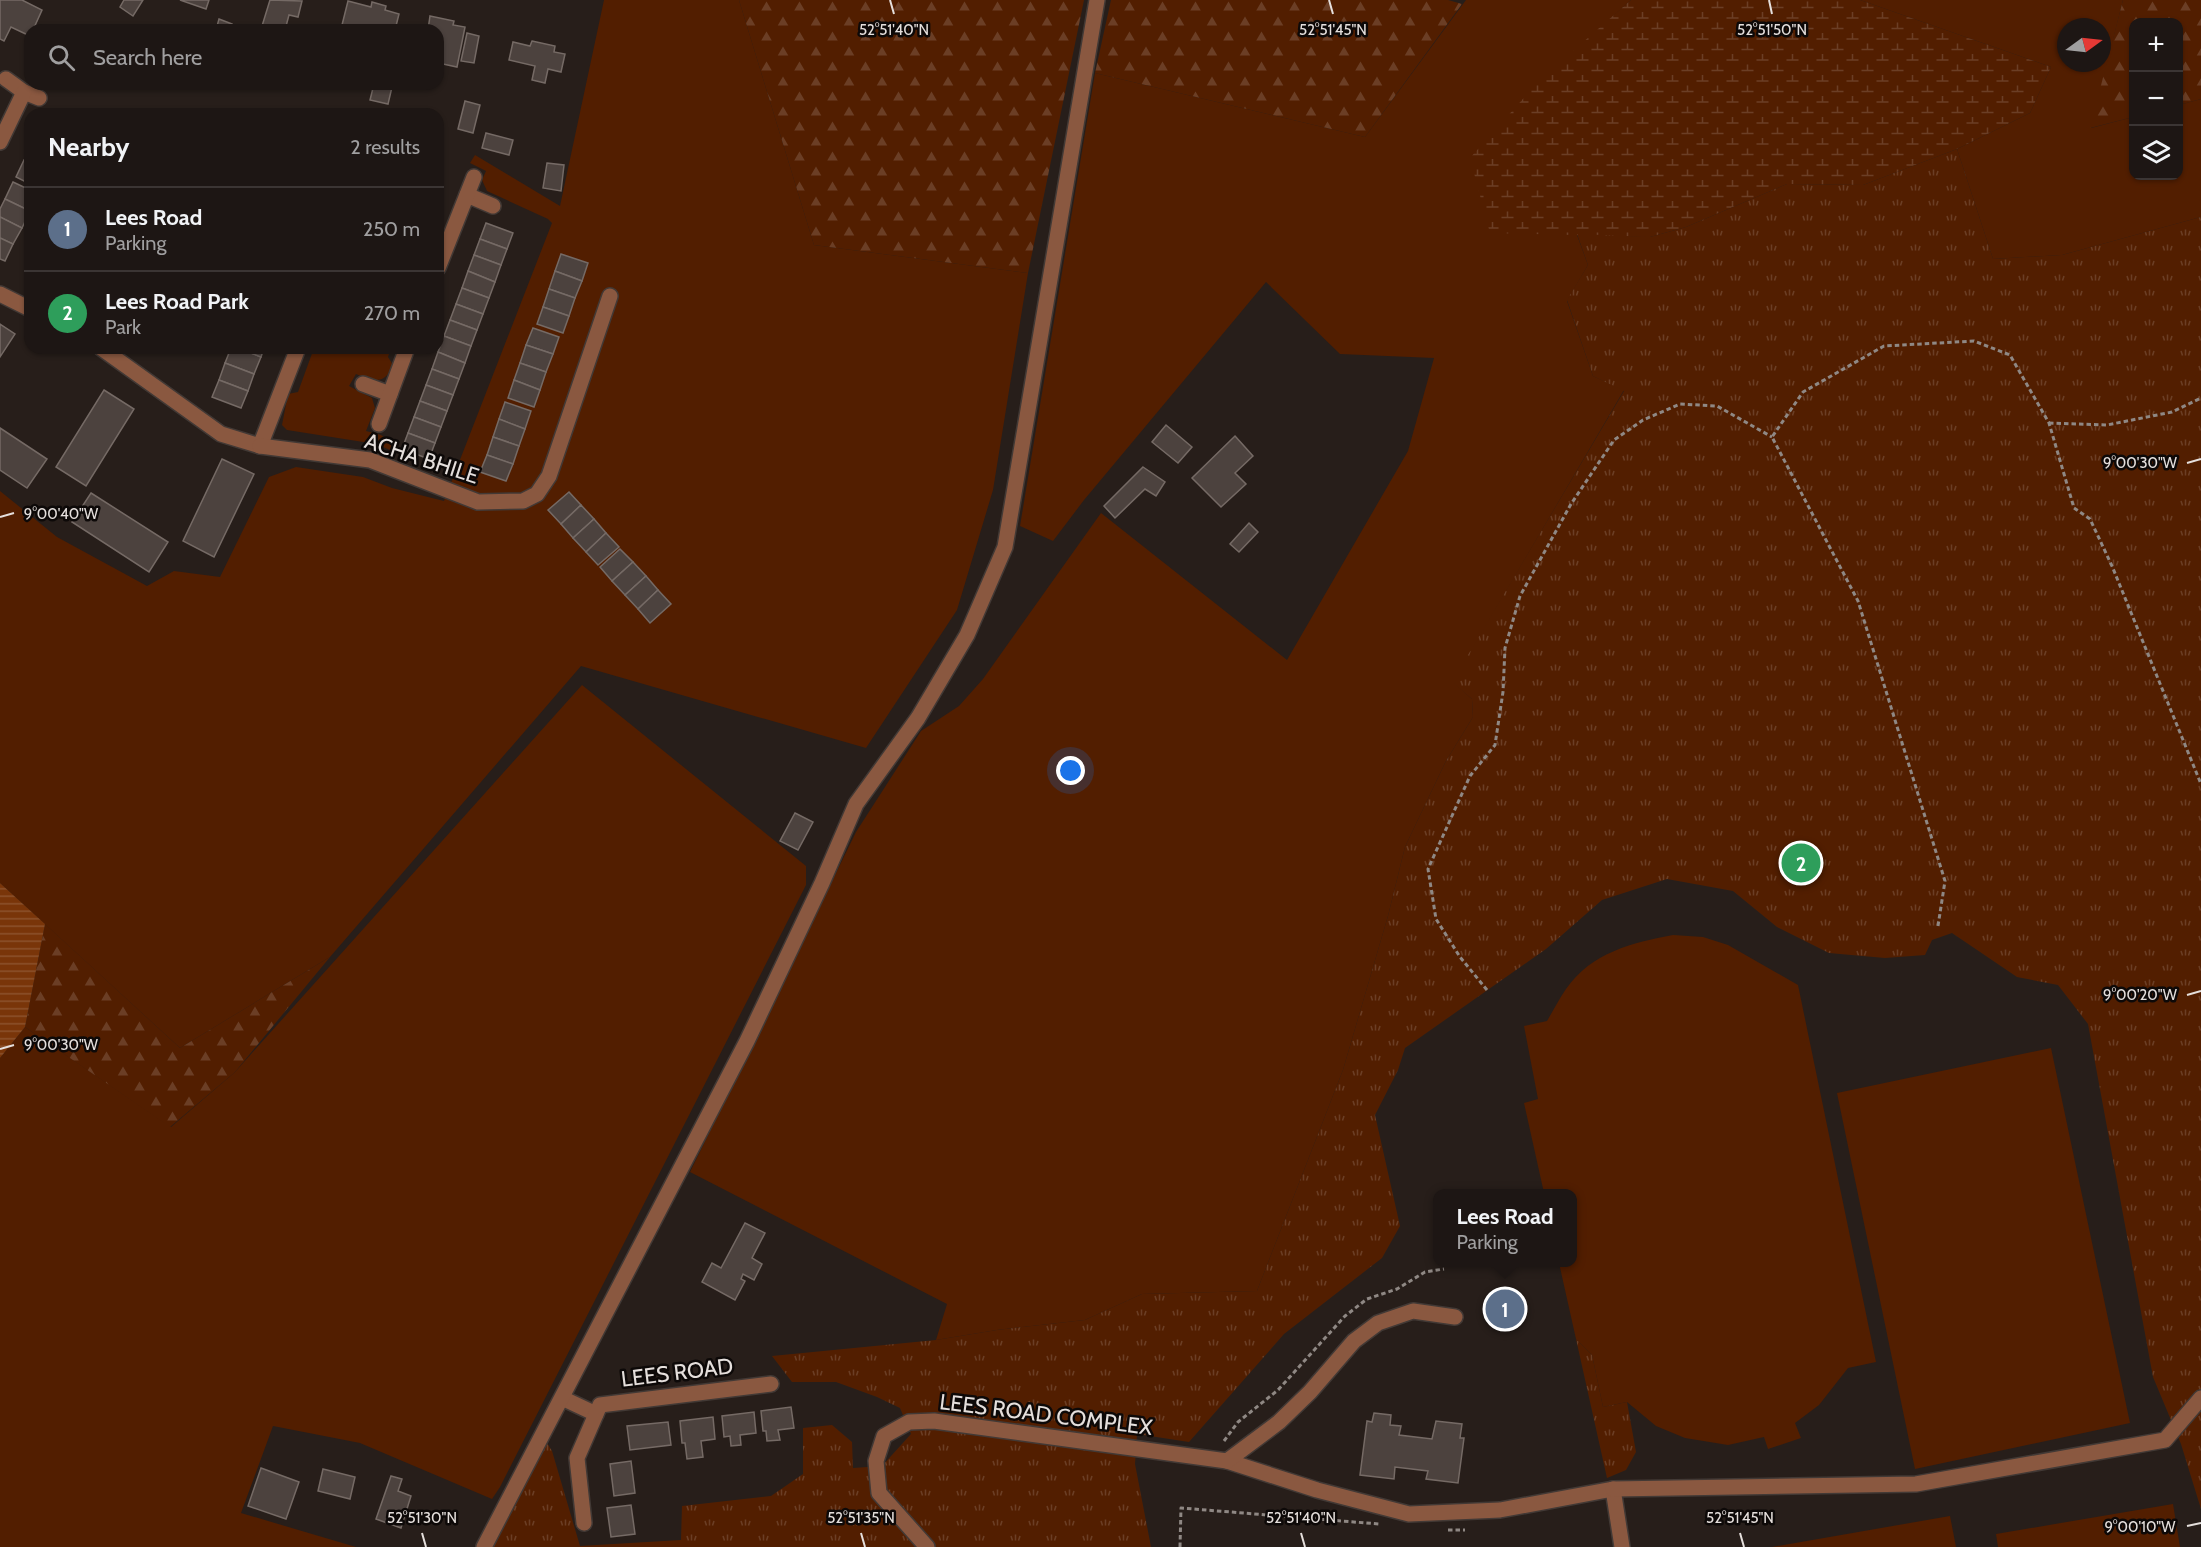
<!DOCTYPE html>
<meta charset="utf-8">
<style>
body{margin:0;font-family:Cabin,sans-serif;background:#251f1d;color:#f1f3f6}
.controls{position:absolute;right:18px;top:18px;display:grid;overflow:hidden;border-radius:12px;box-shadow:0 2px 4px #0004}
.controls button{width:54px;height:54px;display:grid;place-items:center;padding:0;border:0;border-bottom:2px solid #3b3534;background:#1d1614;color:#f1f3f6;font:30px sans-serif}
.compass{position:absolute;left:2057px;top:18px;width:54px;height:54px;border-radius:50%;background:#1d1614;box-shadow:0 2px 4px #0004;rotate:75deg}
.you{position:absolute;left:1071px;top:771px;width:21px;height:21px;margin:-15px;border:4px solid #fff;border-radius:50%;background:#1a73e8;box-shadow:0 0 0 9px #1a73e833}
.badge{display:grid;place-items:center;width:39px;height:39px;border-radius:50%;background:#0f766e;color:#fff;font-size:20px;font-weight:700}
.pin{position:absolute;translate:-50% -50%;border:3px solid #fff;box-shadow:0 2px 6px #0006}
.popup{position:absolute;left:1433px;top:1189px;width:144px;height:78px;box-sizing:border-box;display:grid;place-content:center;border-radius:12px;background:#1d1614;filter:drop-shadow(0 2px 4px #0005);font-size:20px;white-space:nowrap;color:#a09fa0}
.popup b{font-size:22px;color:#f1f3f6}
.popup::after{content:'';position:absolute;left:50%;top:100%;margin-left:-12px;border:12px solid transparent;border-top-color:#1d1614}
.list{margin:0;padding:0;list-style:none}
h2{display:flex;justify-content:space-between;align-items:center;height:78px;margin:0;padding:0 24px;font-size:26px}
h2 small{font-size:20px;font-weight:400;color:#a09fa0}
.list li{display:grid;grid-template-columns:39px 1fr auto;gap:18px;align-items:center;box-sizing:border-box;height:84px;padding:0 24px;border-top:2px solid #3b3534}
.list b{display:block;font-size:22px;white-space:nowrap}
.list p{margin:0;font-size:20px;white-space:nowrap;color:#a09fa0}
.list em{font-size:20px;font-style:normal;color:#a09fa0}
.icon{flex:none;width:33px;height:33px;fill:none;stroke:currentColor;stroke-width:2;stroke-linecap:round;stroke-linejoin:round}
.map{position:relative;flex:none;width:2201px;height:1547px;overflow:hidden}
.search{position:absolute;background:#1d1614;box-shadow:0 2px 4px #0004;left:24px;top:24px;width:420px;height:66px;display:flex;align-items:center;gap:15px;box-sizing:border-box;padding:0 21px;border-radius:18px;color:#a09fa0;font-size:22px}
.panel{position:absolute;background:#1d1614;box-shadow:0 2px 4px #0004;left:24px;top:108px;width:420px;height:246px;border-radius:18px}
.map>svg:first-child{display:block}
.grass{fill:#521e00;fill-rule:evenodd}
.forest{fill:url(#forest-firs)}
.wetland{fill:url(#wetland-marsh)}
.park{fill:url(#park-tufts)}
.water{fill:url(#water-rules)}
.building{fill:#4c423e;stroke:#756a65;stroke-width:1.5}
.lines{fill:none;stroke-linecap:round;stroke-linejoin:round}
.minor-casing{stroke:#423935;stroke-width:18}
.path{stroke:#8f8884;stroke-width:3;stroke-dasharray:4.5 3;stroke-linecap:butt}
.minor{stroke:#8a5840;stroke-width:15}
.ticks{fill:none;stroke:#e5dfdc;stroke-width:2}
.labels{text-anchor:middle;stroke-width:5;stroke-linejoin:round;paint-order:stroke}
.street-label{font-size:22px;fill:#e5dfdc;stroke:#0d0908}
.ticks-label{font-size:15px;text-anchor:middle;fill:#e5dfdc;stroke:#0d0908;stroke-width:5;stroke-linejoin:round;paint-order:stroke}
</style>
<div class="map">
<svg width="2201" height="1547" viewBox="0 0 2201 1547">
<defs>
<pattern id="forest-firs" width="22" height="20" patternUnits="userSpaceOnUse" patternTransform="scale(1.5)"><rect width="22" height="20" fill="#521e00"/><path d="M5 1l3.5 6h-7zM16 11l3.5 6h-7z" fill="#6b3e25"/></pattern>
<pattern id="wetland-marsh" width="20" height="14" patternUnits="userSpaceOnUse" patternTransform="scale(1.5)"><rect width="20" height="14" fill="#521e00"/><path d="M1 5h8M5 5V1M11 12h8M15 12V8" fill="none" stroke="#6b3e25"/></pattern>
<pattern id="park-tufts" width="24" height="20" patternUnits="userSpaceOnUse" patternTransform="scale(1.5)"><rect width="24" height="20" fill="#521e00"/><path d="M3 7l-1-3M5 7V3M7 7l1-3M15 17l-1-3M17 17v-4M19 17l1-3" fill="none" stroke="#6b3e25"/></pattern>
<pattern id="water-rules" width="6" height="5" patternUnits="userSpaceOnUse" patternTransform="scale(1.5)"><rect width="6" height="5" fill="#793509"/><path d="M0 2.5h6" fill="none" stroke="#8c522c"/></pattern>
</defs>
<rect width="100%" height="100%" fill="#271e1a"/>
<g class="grass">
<path d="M604,0H739L814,245L1028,273L993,490L957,610L866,748L581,666L330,957L180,1048L0,883V491L57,537L147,586L174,571L220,577L269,477L296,467L363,477L392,488L444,501L552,223L548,219L487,191L482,180L486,171L470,163L475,155L560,206Z"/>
<path d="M1466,0H1631L1609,20L1650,237L1577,235L1588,265L1567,301L1593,376L1624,390L1453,682L1472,699L1473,717L1446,761L1405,847L1388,916L1343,1070L1257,1291L1142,1294L1085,1320L997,1330L936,1340L947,1304L690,1172L856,832L921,731L959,706L983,679L1101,513L1287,660L1408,451L1434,358L1340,354L1266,282L1084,500L1053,541L1020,526L1095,73L1365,137Z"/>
<path d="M1860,0H2123L2091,128L2133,117L2134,176H2178L2179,105L2201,99V217L2062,255L1993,259L1957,149L2030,113L2051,67ZM2066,27H2102V63H2066Z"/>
<path d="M314,348H391L388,357L393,365C384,386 374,381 356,374L349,386L372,398L375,408L366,431L381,435L398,447L397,453L376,444L287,430L282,425L288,394L298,392Z"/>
<path d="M582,685L806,866V885L500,1487L492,1499L360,1443L273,1426L241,1513L356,1547H0V1058L25,1027L171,1127L235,1072Z"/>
<path d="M1673,935L1703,937L1728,945L1798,985L1876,1362L1848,1368L1819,1405L1795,1423L1801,1438L1768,1449L1764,1437L1728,1445L1685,1438L1656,1426L1627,1402L1603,1407L1592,1355L1576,1339L1559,1263L1573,1262V1194L1544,1193L1524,1103L1538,1099L1524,1026L1547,1021C1553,1011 1559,999 1566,989C1592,952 1632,943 1673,935Z"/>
<path d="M2051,1048L2130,1423L1915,1469L1837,1093Z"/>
<path d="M2173,1504L2180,1547H1998L1996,1534Z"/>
<path d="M1950,1516L1956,1547H1772Z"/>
</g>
<g class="forest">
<path d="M739,0H1084L1028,273L814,245Z"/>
<path d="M1111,0H1448L1462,4L1365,137L1095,73Z"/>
<path d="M2123,0H2201V99L2179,105L2178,22H2134L2133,117L2090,128Z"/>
<path d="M45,924L180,1048L330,957L235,1072L170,1127L25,1027Z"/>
</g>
<path class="wetland" d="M1631,0H1860L2051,67L2030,113L1957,149L1863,185L1787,184L1686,227L1650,237L1490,233L1470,158L1540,80Z"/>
<g class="park">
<path d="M1957,149L1993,259L2062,255L2201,217V1509L2181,1444L2153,1377L2088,1024L2058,985L2017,977L1952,933L1932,940L1925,955L1885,958L1829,953L1777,927L1733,891L1667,879L1602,900L1546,949L1405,1048L1398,1070L1375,1115L1400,1226L1382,1258L1284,1334L1189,1442L1137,1434L1135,1464L1151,1547H493L547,1443L552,1451L580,1546L681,1540L682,1506L771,1496L803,1474V1428L832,1425L852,1442L853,1468L882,1466L911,1434L900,1408L877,1397L836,1382H792L772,1356L936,1340L997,1330L1085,1320L1142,1294L1257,1291L1343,1070L1388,916L1405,847L1446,761L1473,717L1472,699L1452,682L1624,391L1593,376L1567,300L1588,265L1577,234L1650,237L1686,227L1787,184L1863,185Z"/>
<path d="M1576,1339L1592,1355L1603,1407L1627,1402L1636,1452L1626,1470L1607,1478Z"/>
</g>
<path class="water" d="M0,883L45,924L25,1027L0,1058Z"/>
<g class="building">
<path d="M0,0H22L42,10L33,30H30V36L11,27L4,41L0,39Z"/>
<path d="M124,0H143L133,16L120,7Z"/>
<path d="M180,0H209L206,9Z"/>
<path d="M270,0L302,1L298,17L289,15L285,30H274L262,26Z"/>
<path d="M348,1L371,7L372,2L386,6L385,10L399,14L395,30L341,29Z"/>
<path d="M430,16L454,21L453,25L465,27L457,67L438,63V30H428Z"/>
<path d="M219,19L232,24L230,30H216Z"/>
<path d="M467,33L479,36L474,63L461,61Z"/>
<path d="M532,41L555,46L554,52L565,54L561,72L548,69L545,83L532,80L535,66L509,60L513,42L530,46Z"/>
<path d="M374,84L392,87L388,104L370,100Z"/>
<path d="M465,101L480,105L473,133L458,129Z"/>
<path d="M486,133L513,140L509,155L482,148Z"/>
<path d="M24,160L30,163V184L16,177Z"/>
<path d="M547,163L564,165L561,191L543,188Z"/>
<path d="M13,182L30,190V211L5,199Z"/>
<path d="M5,199L30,211L22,228L0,217V209Z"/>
<path d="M0,217L22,228L13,244L0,238Z"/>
<path d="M486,223L513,233L507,249L480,239Z"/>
<path d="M0,238L13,244L5,261L0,259Z"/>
<path d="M480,239L507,249L501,265L474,255Z"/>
<path d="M561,254L588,263L582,281L555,271Z"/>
<path d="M474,255L501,265L495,282L468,271Z"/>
<path d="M468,271L495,282L489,298L462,288Z"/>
<path d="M555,271L582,281L575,298L549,289Z"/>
<path d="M462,288L489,298L483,314L456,304Z"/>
<path d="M549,289L575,298L569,316L543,307Z"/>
<path d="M456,304L483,314L477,330L450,320Z"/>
<path d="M543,307L569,316L563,333L537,324Z"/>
<path d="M450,320L477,330L471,346L444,336Z"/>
<path d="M0,324L15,334L0,357Z"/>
<path d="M533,328L559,337L553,354L526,345Z"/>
<path d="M444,336L471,346L465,363L438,352Z"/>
<path d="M526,345L553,354L546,372L520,363Z"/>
<path d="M231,348H238L261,357L254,374L225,363Z"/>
<path d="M238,348H264L261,357Z"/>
<path d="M438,352L465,363L459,379L432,369Z"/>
<path d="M225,363L254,374L248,391L219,380Z"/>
<path d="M520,363L546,372L540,390L514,380Z"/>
<path d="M432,369L459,379L453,395L426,385Z"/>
<path d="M219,380L248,391L241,408L212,397Z"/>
<path d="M514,380L540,390L534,407L508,398Z"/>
<path d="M426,385L453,395L447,411L420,401Z"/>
<path d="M104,390L134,409L86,486L56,467Z"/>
<path d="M420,401L447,411L441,427L414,417Z"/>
<path d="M505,402L531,411L525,429L499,419Z"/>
<path d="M414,417L441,427L435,443L408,433Z"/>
<path d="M499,419L525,429L519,446L493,437Z"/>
<path d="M1166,425L1192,447L1178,463L1152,442Z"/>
<path d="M0,428L47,459L27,488L0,470Z"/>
<path d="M408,433L435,443L429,459L402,449Z"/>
<path d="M1235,436L1253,456L1235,473L1246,484L1221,507L1192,478Z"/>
<path d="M493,437L519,446L513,464L487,455Z"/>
<path d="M487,455L513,464L506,481L480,472Z"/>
<path d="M222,459L254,474L214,557L183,541Z"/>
<path d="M1143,467L1165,482L1156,496L1145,489L1115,518L1104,506Z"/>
<path d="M569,492L581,505L561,524L548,510Z"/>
<path d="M91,493L168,542L149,572L72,522Z"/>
<path d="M581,505L594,519L573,538L561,524Z"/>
<path d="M594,519L606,533L586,552L573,538Z"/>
<path d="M1249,523L1258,532L1239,552L1230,544Z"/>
<path d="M606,533L619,547L598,565L586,552Z"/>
<path d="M620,549L633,562L612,581L600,567Z"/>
<path d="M633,562L646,576L625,595L612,581Z"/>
<path d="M646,576L658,590L638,609L625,595Z"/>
<path d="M658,590L671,604L650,623L638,609Z"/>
<path d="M795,813L813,822L798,850L780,841Z"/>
<path d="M745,1223L765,1233L752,1258L762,1264L754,1280L743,1274L741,1279L745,1281L735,1300L702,1282L712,1263L721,1268Z"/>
<path d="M791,1407L794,1428L778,1430L780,1440L767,1441L766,1431H763L761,1411Z"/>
<path d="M754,1412L756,1433L740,1435L741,1445L731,1446L730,1436L724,1437L722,1416Z"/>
<path d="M1374,1413L1391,1415L1390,1425L1401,1426L1399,1435L1432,1439L1436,1421L1462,1424L1460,1438H1464L1458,1483L1426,1479L1428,1471L1395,1467L1394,1479L1360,1475L1367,1421L1372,1422Z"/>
<path d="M713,1417L715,1439L701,1441L703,1457L687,1459L685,1443H682L680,1421Z"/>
<path d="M668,1422L671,1445L630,1450L627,1426Z"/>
<path d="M631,1461L635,1493L614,1496L610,1464Z"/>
<path d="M261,1468L299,1482L286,1519L248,1506Z"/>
<path d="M323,1469L355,1477L350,1499L318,1491Z"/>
<path d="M391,1476L402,1479L398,1491L411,1496L401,1528L376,1519Z"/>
<path d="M631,1505L635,1534L611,1537L607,1508Z"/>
</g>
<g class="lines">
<g class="minor-casing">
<g id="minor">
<path d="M6,79L24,92L39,98"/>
<path d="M0,142L24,92"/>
<path d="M467,195L493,206"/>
<path d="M438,268L474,177"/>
<path d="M0,294L30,309"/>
<path d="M101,348L221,434L260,446L298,348"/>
<path d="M363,384L390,394"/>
<path d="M379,424L407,348"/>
<path d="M260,446L370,460L478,502L523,501L537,494L549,476L610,296"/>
<path d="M562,1398L596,1414"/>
<path d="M1227,1461L1317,1490L1409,1514L1500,1510L1613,1489L1622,1547"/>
<path d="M1613,1489L1916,1484L2165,1440L2201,1398"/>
<path d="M584,1523L577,1458L600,1405L771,1384"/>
<path d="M484,1547L747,1041L822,883L856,804L918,718L967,635L1005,547L1097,0"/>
<path d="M927,1547L879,1493L876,1461L884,1436L909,1422L934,1421L1227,1461L1279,1422L1310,1392L1354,1341L1378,1323L1413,1311L1455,1317"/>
</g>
</g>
<g class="path">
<path d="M2049,423L2107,425L2172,412L2201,398"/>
<path d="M1938,926L1945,881L1858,601L1772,437L1803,392L1884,346L1974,341L2010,355L2049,423L2074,508L2090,519L2112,566L2201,784"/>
<path d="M1487,990L1460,957L1436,919L1428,869L1470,776L1495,745L1503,692L1505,648L1520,596L1571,504L1614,440L1643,420L1680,404L1717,406L1772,437"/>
<path d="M1224,1441L1238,1422L1278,1390L1345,1316L1367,1299L1397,1289L1425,1272L1444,1269"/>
<path d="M1448,1530H1465"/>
<path d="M1180,1547L1181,1508L1379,1524"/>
</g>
<use href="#minor" class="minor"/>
</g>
<path class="ticks" d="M890,0L894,14M1329,0L1333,14M1769,0L1772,14M2187,463L2201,459M0,517L14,513M2187,995L2201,991M0,1049L14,1045M2187,1526L2201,1523M422,1533L426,1547M861,1533L865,1547M1301,1533L1305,1547M1740,1533L1744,1547"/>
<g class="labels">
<g class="street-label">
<text transform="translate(422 458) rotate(18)" y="8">ACHA BHILE</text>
<text transform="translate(677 1372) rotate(-7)" y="8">LEES ROAD</text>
<text transform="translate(1046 1414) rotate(7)" y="8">LEES ROAD COMPLEX</text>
</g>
</g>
<g class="ticks-label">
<text x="894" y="35">52°51'40"N</text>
<text x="1333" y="35">52°51'45"N</text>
<text x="1772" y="35">52°51'50"N</text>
<text x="2140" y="468">9°00'30"W</text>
<text x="61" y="519">9°00'40"W</text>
<text x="2140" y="1000">9°00'20"W</text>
<text x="61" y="1050">9°00'30"W</text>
<text x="422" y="1523">52°51'30"N</text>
<text x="861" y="1523">52°51'35"N</text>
<text x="1301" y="1523">52°51'40"N</text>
<text x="1740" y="1523">52°51'45"N</text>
<text x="2140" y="1532">9°00'10"W</text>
</g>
</svg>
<div class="controls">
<button>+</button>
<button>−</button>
<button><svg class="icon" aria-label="layers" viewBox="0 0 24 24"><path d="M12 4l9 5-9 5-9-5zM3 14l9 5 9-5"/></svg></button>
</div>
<svg class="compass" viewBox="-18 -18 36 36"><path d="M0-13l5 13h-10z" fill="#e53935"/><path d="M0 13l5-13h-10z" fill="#a09fa0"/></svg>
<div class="you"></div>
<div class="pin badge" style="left:1505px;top:1309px;background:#5c6f8a">1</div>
<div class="popup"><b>Lees Road</b>Parking</div>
<div class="pin badge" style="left:1801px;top:863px;background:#2e9e5b">2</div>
<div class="search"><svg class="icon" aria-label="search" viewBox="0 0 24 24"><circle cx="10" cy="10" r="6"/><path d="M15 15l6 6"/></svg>Search here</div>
<section class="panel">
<h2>Nearby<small>2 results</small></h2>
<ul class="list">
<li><span class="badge" style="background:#5c6f8a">1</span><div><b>Lees Road</b><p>Parking</p></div><em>250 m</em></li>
<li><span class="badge" style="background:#2e9e5b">2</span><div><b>Lees Road Park</b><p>Park</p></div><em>270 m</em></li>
</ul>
</section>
</div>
